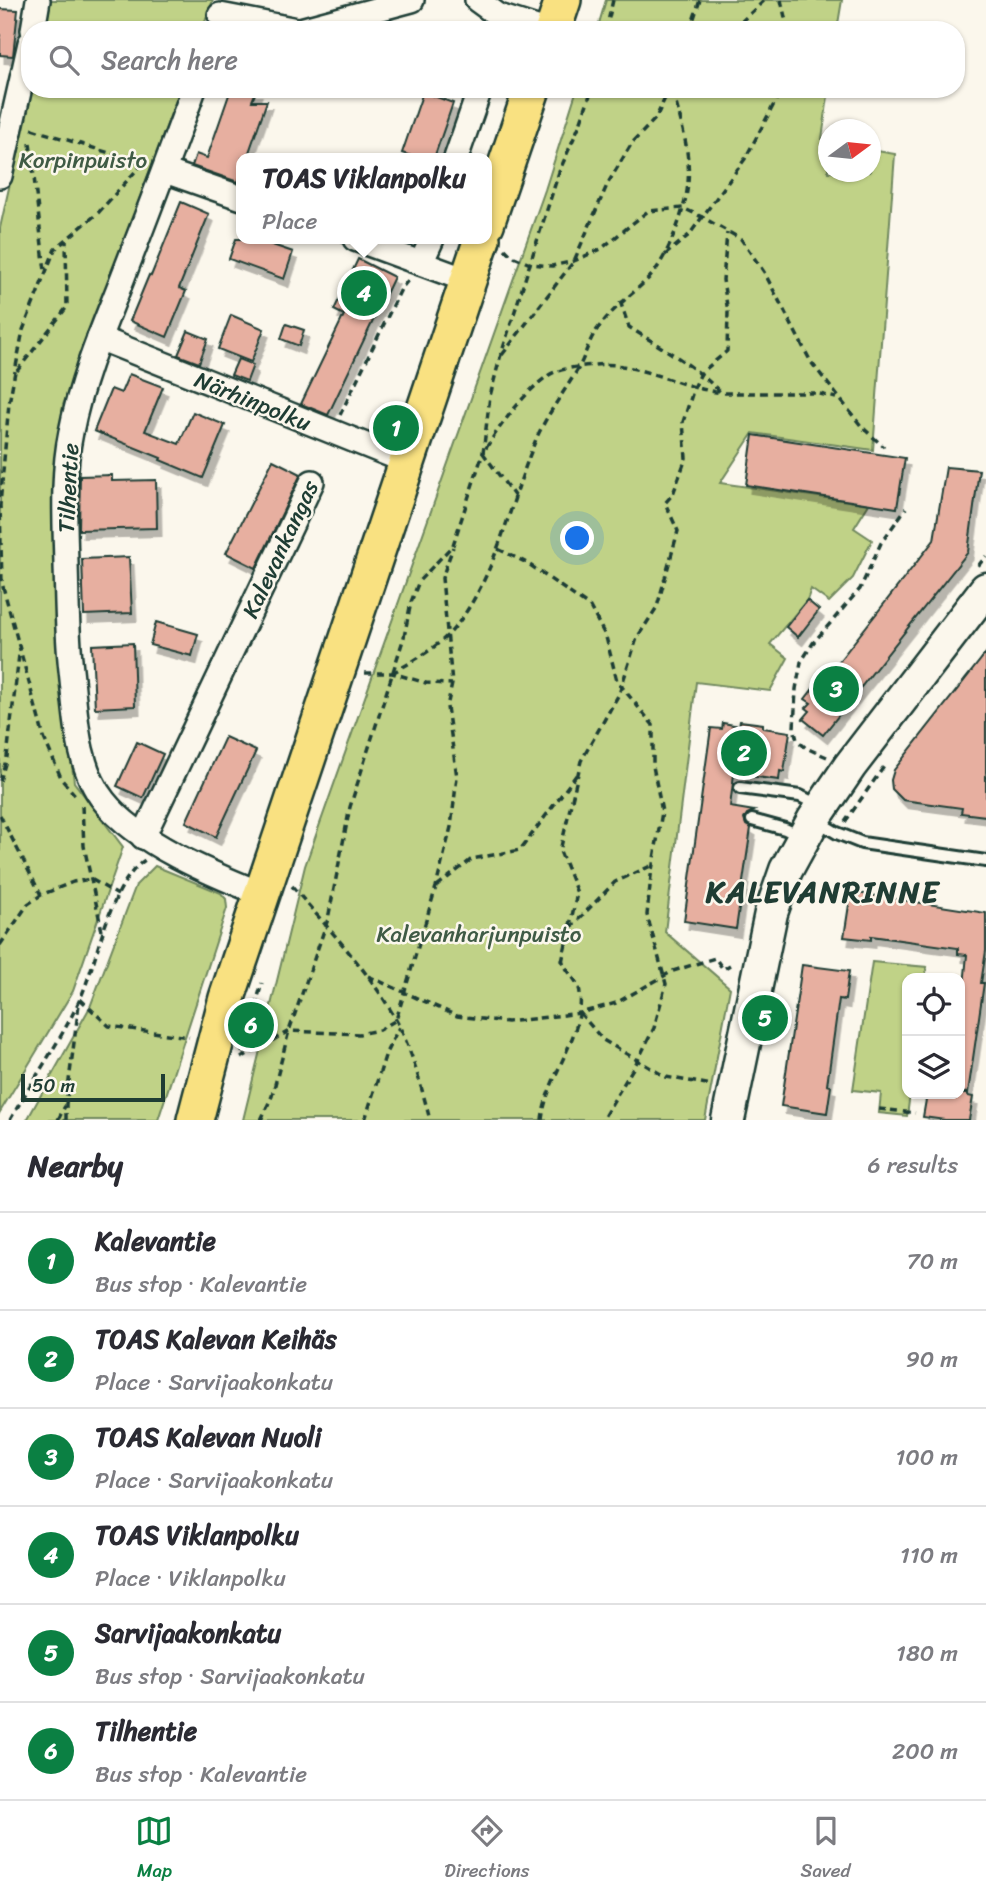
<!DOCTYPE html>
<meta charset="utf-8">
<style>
body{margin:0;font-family:Sriracha,sans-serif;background:#f7f7f7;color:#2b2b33}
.controls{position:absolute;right:21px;bottom:21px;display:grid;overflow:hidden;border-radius:14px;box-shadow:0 2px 5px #0004}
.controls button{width:63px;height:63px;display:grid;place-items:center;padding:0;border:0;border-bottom:2px solid #e1e1e2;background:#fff;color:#2b2b33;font:35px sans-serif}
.compass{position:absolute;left:818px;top:119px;width:63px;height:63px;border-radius:50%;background:#fff;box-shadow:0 2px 5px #0004;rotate:75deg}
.scale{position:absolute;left:21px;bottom:18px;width:144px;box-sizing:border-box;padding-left:7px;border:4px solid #1f3d34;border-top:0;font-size:19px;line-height:24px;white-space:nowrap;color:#1f3d34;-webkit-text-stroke:5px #fbf7ec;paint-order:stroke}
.you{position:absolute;left:578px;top:539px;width:24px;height:24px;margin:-18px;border:5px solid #fff;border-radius:50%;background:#1a73e8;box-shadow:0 0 0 10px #1a73e833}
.badge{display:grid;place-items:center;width:46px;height:46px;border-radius:50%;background:#0b8043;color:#fff;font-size:23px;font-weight:700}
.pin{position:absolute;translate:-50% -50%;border:4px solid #fff;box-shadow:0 2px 7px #0006}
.popup{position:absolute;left:236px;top:153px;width:256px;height:91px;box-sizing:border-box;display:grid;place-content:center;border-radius:14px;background:#fff;filter:drop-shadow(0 2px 5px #0005);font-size:23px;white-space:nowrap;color:#7c7c81}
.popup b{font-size:26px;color:#2b2b33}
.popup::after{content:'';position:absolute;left:50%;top:100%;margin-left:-14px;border:14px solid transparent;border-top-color:#fff}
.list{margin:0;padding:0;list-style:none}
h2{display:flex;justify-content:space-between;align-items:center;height:91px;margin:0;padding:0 28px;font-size:30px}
h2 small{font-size:23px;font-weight:400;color:#7c7c81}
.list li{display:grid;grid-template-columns:46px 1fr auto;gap:21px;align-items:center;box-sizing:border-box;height:98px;padding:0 28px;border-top:2px solid #e1e1e2}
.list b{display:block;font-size:26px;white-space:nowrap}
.list p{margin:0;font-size:23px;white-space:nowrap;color:#7c7c81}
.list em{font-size:23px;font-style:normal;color:#7c7c81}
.icon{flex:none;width:38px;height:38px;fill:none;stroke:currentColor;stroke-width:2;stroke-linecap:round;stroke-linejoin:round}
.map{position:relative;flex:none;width:986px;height:1120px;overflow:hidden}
.search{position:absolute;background:#fff;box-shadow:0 2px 5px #0004;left:21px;right:21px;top:21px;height:77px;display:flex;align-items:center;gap:18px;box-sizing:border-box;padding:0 24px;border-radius:28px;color:#7c7c81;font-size:26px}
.sheet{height:679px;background:#fff}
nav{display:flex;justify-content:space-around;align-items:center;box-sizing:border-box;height:98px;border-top:2px solid #e1e1e2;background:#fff;font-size:19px;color:#7c7c81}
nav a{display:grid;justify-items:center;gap:4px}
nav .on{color:#0b8043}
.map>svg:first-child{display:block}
.green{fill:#c0d287;stroke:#70885e;stroke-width:2}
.building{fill:#e7afa0;stroke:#1f3d34;stroke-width:2;filter:url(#shadow)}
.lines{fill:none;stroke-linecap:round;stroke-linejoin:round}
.lane-casing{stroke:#1f3d34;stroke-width:16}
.street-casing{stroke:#1f3d34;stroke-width:28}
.secondary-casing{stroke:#1f3d34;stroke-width:37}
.primary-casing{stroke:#1f3d34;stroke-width:40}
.path{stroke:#1f3d34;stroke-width:3.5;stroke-dasharray:7 5;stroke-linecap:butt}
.lane{stroke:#fbf7ec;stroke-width:10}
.street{stroke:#fbf7ec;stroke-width:23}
.secondary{stroke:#fbf7ec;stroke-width:32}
.primary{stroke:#f9e181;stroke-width:35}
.labels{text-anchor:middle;stroke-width:5;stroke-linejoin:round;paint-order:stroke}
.park-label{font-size:23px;fill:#3f5b45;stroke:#fbf7ec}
.street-label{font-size:23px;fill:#1f3d34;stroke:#fbf7ec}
.district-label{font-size:30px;font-weight:bold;letter-spacing:2px;fill:#1f3d34;stroke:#fbf7ec}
</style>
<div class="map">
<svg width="986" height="1120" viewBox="0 0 986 1120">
<defs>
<filter id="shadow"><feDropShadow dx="4.5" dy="8" stdDeviation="0" flood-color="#0004"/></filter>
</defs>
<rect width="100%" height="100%" fill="#fbf7ec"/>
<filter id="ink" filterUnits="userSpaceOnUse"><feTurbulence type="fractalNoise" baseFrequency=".0143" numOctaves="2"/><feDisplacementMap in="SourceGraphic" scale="14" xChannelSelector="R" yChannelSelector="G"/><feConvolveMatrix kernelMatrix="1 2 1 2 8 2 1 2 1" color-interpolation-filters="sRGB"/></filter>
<g filter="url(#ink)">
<g class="green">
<path d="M51,0H213L202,30H45Z"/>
<path d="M606,0H842L837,30H597Z"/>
<path d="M31,89H180L63,405L52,491L57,637L74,782L123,847L73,991L0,1112V228Z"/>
<path d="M577,89H829L822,139L828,141V172H870L871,150L895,154L873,450L753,433L720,483L869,504L854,528L872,540L853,578L829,602L811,589L807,600L770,644L788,658L770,691L696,682L665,932L730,988L705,1120H243L305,866L545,190Z"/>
<path d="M155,866L221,893L226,899L227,908L158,1120H27L90,1007L136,885Z"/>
<path d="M872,962L927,967L925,978H907V1094H910L907,1116L879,1113L881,1093L853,1090Z"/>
</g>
<g class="building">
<path d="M0,9L18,10L13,56L0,55Z"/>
<path d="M231,89H257L252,101H267L247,158H242V172L238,182L192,166L196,154L207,158Z"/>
<path d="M423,92L453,103L434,158H417L402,153Z"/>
<path d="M181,202L209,214L179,288L186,291L167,337L130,321L149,275L151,276Z"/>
<path d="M236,239H255L293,252L284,279L229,259Z"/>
<path d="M358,259L394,277L328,415L301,404L344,315L334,310Z"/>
<path d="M231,315L264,329L251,362L218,349Z"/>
<path d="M286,324L304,330L299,346L281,339Z"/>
<path d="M188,331L208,339L199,363L178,355Z"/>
<path d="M238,359L253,365L247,381L231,375Z"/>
<path d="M129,374L163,387L145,431L179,444L193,412L225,425L203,478L160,460L161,458L94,431L111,389L121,393Z"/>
<path d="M753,435L905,458L897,508L746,485Z"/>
<path d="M273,460L301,474L256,568L226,553Z"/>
<path d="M946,467L979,470L968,552L823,735L803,719L810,711L806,708L811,703L805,699L822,677L825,679L934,540Z"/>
<path d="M112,475V481L156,480L157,528L79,530L80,476Z"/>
<path d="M129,557L132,613L84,615L82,559Z"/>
<path d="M807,600L819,610L798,637L786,627Z"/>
<path d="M156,622L198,634L192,656L150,645Z"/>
<path d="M133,643L135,706L95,708L92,645Z"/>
<path d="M986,653V816L961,813L962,808L903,800L892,789L891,780L894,770Z"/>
<path d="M740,721L763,724V728L790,732L784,772L780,771L779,780L734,774L730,807L754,811L747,814L744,819L746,825L751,828L736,929L684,921L711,728L722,729L723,723L739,726Z"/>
<path d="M225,737L256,751L216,837L186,822Z"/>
<path d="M137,742L163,754L143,798L117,786Z"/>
<path d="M851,892L986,913V951L981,983H984L968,1093L960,1092V984L964,985L967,955L958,954V948L871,936V940L844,937Z"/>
<path d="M802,965L849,971L845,1000L839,999L827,1085L831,1086L827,1113L781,1106Z"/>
<path d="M927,1094H968V1096L973,1097L969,1120H945L923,1117Z"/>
</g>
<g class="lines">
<g class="lane-casing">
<g id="lane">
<path d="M740,788L800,796L820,806"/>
<path d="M752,820L785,829L802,837"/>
<path d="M817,821L837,833L862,843L986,861"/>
</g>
</g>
<g class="street-casing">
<g id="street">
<path d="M477,0L499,16L543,30"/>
<path d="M220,15L297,30"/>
<path d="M33,30L38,0"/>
<path d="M300,30L412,0"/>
<path d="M194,89C171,152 147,215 123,277C103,328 81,379 71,432C62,475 65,521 66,564C67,599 67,635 71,670C76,713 76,766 104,801C138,844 212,874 262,894"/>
<path d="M456,158L480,89"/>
<path d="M165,171L242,198"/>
<path d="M0,176L30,43"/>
<path d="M355,239L469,281"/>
<path d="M421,263L432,239"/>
<path d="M99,338L408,462"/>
<path d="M143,837L312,482"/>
</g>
</g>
<g class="secondary-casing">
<path id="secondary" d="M728,1120L771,913L786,870L814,819L850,766L986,589"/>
</g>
<g class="primary-casing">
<g id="primary">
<path d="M553,30L563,0"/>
<path d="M486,224L532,89"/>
<path d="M195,1120L227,998L482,239"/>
</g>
</g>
<g class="path">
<path d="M781,0L788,30"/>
<path d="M606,30L613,0"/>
<path d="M690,30L700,0"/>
<path d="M732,30L765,0"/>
<path d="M32,129L145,164"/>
<path d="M30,143L45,271"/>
<path d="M505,249L512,256L530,264L552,266L574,261L601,249L648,211L683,208L702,217L741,239L764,272L811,362L862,427L884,447"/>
<path d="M665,255L689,235L745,159L782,89"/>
<path d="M620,301L629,327C663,349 692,363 721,393H816L836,398"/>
<path d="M502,355L574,261L608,183L632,143L656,118L669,89"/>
<path d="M17,371L67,307L66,240"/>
<path d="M340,415L401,289L409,279"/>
<path d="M515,497L483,453C498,428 524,392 549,375C561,367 602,363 617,365C652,371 685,387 721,393"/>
<path d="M498,549L527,563L590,607L606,637L617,681L653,725V766L662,812L651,876L647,915L666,984L654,1028L638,1060L602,1120"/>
<path d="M978,566L986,556"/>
<path d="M365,673H392L426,683L452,684"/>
<path d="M392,673C414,661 440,646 456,626C499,571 510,500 537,437C548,413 564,392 578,369C585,357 588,342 596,331C612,309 629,297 648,279C663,265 678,228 683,208C696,167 683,129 672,89"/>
<path d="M827,757L806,748L797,740L794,728L796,689L801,662L813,643L860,589L881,543L906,508"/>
<path d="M0,781L7,757L19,655"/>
<path d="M75,795L62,780L44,738L2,583L0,505L9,403L23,330L55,249L98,213L143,163"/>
<path d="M82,806L84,846L103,936"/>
<path d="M0,815L41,895L73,882L91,879L118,895"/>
<path d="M845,822L885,765"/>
<path d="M292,886C328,929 368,969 395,1018C412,1049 421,1086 430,1120"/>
<path d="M437,886L472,859L520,850L577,774"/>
<path d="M570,928L615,882L653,865"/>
<path d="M0,945L28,904L41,895"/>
<path d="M562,962L577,893L560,851L581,761L619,694L637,638L657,607L678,531L665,503L673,494L686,458L683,422L694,388L701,373L727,351L728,312L723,280L727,233"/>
<path d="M368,976L457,1016L507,1022L580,1013L616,1003L673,971L715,958L723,969L730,965"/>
<path d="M80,999L109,1026L189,1037"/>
<path d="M580,1013L603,1040L666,1077L712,1085"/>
<path d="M242,1053L262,983"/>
<path d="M241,1058L289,1031L359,1034L379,1030L396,1020L436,887L451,827L457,777L447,707L452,684L442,578L453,547"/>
<path d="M879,1109L915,1113"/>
<path d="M10,1120C32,1081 62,1039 80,999C98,960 109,884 145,860"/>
<path d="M58,1120L65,1106"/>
<path d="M66,1120V1104L79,1004"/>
<path d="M261,1120L272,1096L289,1031L328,919L350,807L404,637L411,602L419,581L453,545L483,453L490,396L500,358L559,172L580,124L592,89"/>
<path d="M365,1120L386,1053L399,1027"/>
<path d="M542,1120C546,1077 585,1035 580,993C579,981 565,971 562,959"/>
</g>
<use href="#lane" class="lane"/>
<use href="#street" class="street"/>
<use href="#secondary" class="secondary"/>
<use href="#primary" class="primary"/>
</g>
</g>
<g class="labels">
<g class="park-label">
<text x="83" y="168">Korpinpuisto</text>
<text x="479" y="942">Kalevanharjunpuisto</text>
</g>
<g class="street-label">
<text transform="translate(253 401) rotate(22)" y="8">Närhinpolku</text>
<text transform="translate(68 488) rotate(-87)" y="8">Tilhentie</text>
<text transform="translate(280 549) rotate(-65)" y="8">Kalevankangas</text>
</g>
<g class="district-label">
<text x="823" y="902">KALEVANRINNE</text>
</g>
</g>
</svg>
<div class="controls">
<button><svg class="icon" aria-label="locate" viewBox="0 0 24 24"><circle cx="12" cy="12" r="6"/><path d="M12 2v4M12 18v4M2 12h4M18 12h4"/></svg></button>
<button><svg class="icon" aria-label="layers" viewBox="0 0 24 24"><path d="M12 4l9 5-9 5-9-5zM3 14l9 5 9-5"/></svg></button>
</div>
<svg class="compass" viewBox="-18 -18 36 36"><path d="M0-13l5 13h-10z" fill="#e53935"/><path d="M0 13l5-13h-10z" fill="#7c7c81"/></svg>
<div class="scale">50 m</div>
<div class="you"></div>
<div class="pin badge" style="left:396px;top:428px">1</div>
<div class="pin badge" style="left:744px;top:753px">2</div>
<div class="pin badge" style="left:836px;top:689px">3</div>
<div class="pin badge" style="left:364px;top:293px">4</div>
<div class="popup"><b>TOAS Viklanpolku</b>Place</div>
<div class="pin badge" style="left:765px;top:1018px">5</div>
<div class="pin badge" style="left:251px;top:1025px">6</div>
<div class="search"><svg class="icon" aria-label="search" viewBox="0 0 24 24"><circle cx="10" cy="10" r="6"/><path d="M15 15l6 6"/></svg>Search here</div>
</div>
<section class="sheet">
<h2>Nearby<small>6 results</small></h2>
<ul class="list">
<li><span class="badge">1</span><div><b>Kalevantie</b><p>Bus stop · Kalevantie</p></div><em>70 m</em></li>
<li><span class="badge">2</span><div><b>TOAS Kalevan Keihäs</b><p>Place · Sarvijaakonkatu</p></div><em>90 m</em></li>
<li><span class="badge">3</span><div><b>TOAS Kalevan Nuoli</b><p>Place · Sarvijaakonkatu</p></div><em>100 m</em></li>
<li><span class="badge">4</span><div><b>TOAS Viklanpolku</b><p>Place · Viklanpolku</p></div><em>110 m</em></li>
<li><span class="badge">5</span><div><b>Sarvijaakonkatu</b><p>Bus stop · Sarvijaakonkatu</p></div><em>180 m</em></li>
<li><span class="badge">6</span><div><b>Tilhentie</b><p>Bus stop · Kalevantie</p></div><em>200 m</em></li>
</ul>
</section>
<nav>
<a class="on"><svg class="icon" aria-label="map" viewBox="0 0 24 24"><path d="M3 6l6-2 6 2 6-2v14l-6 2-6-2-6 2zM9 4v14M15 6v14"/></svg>Map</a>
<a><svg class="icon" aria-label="directions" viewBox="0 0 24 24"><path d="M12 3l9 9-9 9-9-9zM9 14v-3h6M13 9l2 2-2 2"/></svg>Directions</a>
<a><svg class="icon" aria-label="saved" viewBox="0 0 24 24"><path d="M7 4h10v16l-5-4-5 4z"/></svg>Saved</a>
</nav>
